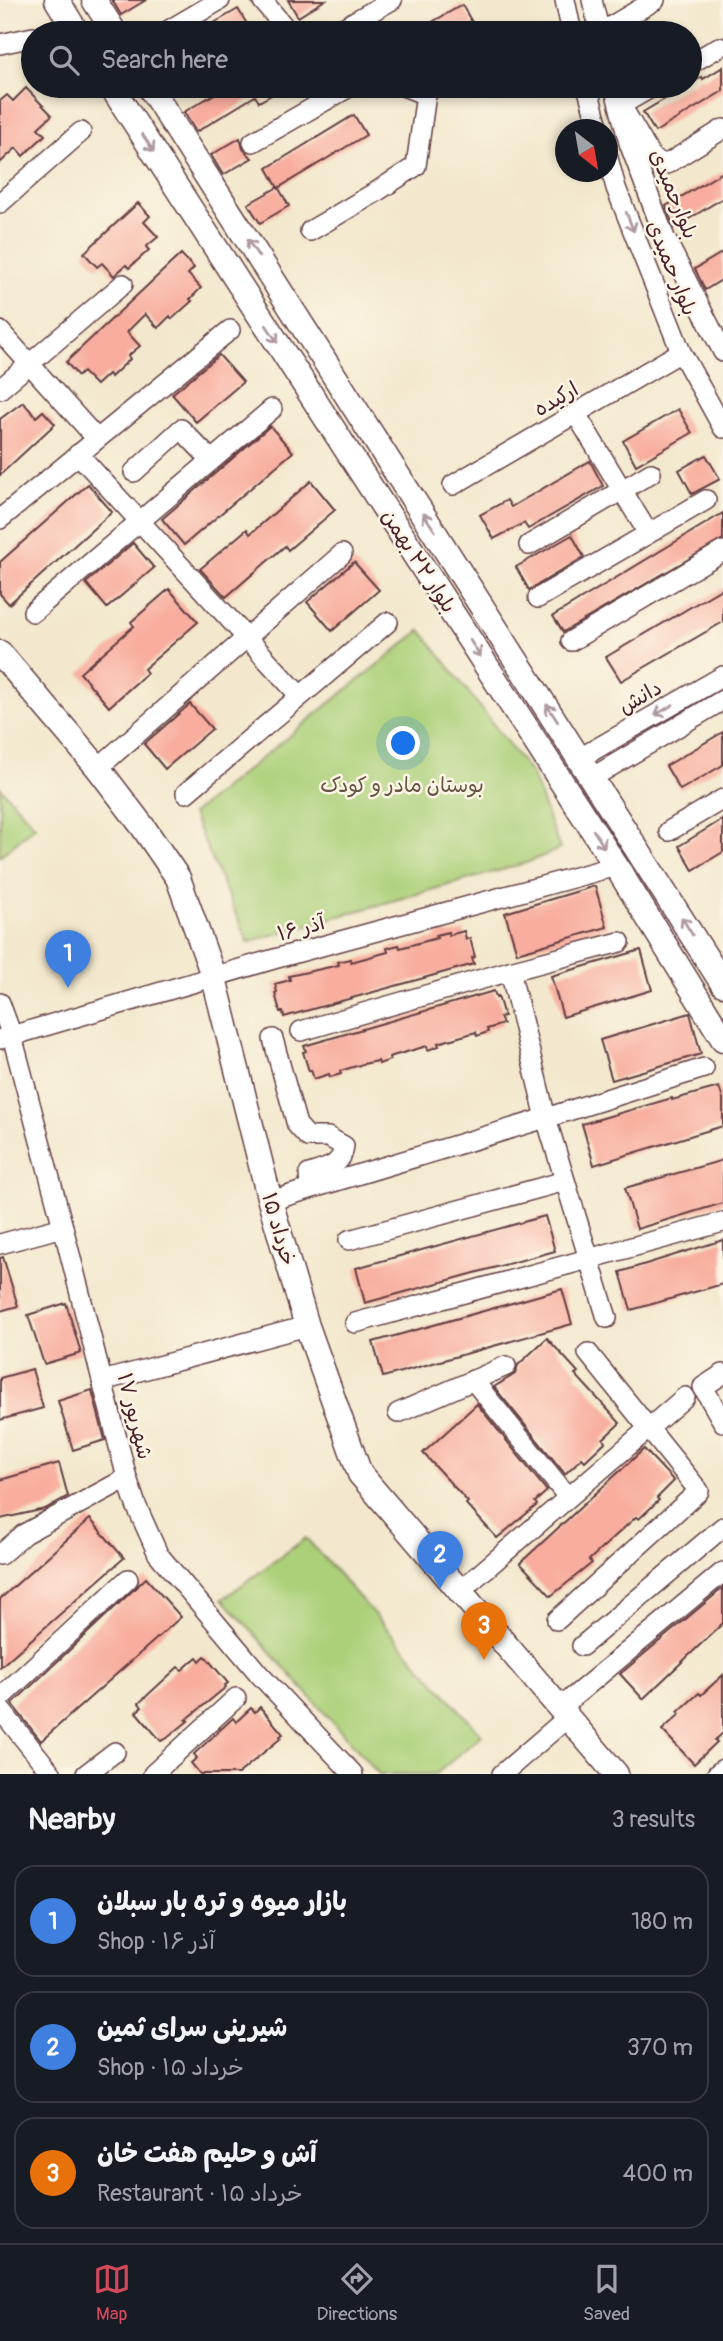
<!DOCTYPE html>
<meta charset="utf-8">
<style>
body{margin:0;font-family:Pangolin,"Playpen Sans Arabic",sans-serif;background:#20242c;color:#f1f3f6}
.compass{position:absolute;left:555px;top:119px;width:63px;height:63px;border-radius:50%;background:#171b24;box-shadow:0 4px 10px #0003;rotate:149deg}
.you{position:absolute;left:404px;top:744px;width:24px;height:24px;margin:-18px;border:5px solid #fff;border-radius:50%;background:#1a73e8;box-shadow:0 0 0 10px #1a73e833}
.badge{display:grid;place-items:center;width:46px;height:46px;border-radius:50%;background:#d1495b;color:#fff;font-size:23px;font-weight:700}
.pin{position:absolute;translate:-50% -58px;filter:drop-shadow(0 2px 4px #0008)}
.pin::after{content:'';position:absolute;top:37px;width:24px;height:21px;background:inherit;clip-path:polygon(0 0,100% 0,50% 100%)}
.list{margin:0;padding:0;list-style:none}
h2{display:flex;justify-content:space-between;align-items:center;height:91px;margin:0;padding:0 28px;font-size:30px}
h2 small{font-size:23px;font-weight:400;color:#9ea1a6}
.list li{display:grid;grid-template-columns:46px 1fr auto;gap:21px;align-items:center;box-sizing:border-box;height:112px;margin:0 14px 14px;padding:0 14px;border:2px solid #363941;border-radius:21px}
.list b{display:block;font-size:26px;white-space:nowrap}
.list p{margin:0;font-size:23px;white-space:nowrap;color:#9ea1a6}
.list em{font-size:23px;font-style:normal;color:#9ea1a6}
.icon{flex:none;width:38px;height:38px;fill:none;stroke:currentColor;stroke-width:2;stroke-linecap:round;stroke-linejoin:round}
.map{position:relative;flex:none;width:723px;height:1774px;overflow:hidden}
.search{position:absolute;background:#171b24;box-shadow:0 4px 10px #0003;left:21px;right:21px;top:21px;height:77px;display:flex;align-items:center;gap:18px;box-sizing:border-box;padding:0 24px;border-radius:38px;color:#9ea1a6;font-size:26px}
.sheet{height:469px;background:#171b24}
nav{display:flex;justify-content:space-around;align-items:center;box-sizing:border-box;height:98px;border-top:2px solid #363941;background:#171b24;font-size:19px;color:#9ea1a6}
nav a{display:grid;justify-items:center;gap:4px}
nav .on{color:#d1495b}
.map>svg:first-child{display:block}
.green{fill:#acd079;stroke:#7b7852;stroke-width:2}
.building{fill:#f8ad9e}
.lines{fill:none;stroke-linecap:round;stroke-linejoin:round}
.minor-casing{stroke:#633d43;stroke-width:22}
.major-casing{stroke:#633d43;stroke-width:27}
.minor{stroke:#fff;stroke-width:19}
.major{stroke:#fff;stroke-width:24}
.oneway{stroke:#ae9aa0}
.labels{text-anchor:middle;stroke-width:5;stroke-linejoin:round;paint-order:stroke}
.street-label{font-size:21px;fill:#4a1f2b;stroke:#fcf5e5}
.park-label{font-size:21px;fill:#675442;stroke:#fcf5e5}
</style>
<div class="map">
<svg width="723" height="1774" viewBox="0 0 723 1774">
<rect width="100%" height="100%" fill="#fcf5e5"/>
<filter id="ink" filterUnits="userSpaceOnUse"><feTurbulence type="fractalNoise" baseFrequency=".0143" numOctaves="2"/><feDisplacementMap in="SourceGraphic" scale="14" xChannelSelector="R" yChannelSelector="G"/><feConvolveMatrix kernelMatrix="1 2 1 2 8 2 1 2 1" color-interpolation-filters="sRGB"/></filter>
<filter id="wash" filterUnits="userSpaceOnUse"><feTurbulence type="fractalNoise" baseFrequency=".00686" numOctaves="4" result="noise"/><feDisplacementMap in="SourceGraphic" scale="28" xChannelSelector="R" yChannelSelector="G"/><feGaussianBlur stdDeviation="1.57" result="paint"/><feColorMatrix in="noise" values="0 0 0 0 0 0 0 0 0 0 0 0 0 0 0 0 0 1.4 0 .05"/><feComposite in="paint" operator="in"/></filter>
<g filter="url(#wash)">
<rect width="100%" height="100%" fill="#f3e8cd"/>
<g class="green">
<path d="M421,630L532,775L560,849L526,863L248,942L192,814Z"/>
<path d="M0,787L35,826L0,856Z"/>
<path d="M306,1538L482,1735L436,1774H379L223,1599Z"/>
</g>
<g id="blocks">
<g class="building">
<path d="M112,0H146L121,15Z"/>
<path d="M288,0H325L298,17Z"/>
<path d="M462,5L473,24L458,33H413Z"/>
<path d="M238,9L250,29L242,33H197Z"/>
<path d="M723,67V91L655,132L643,112L702,77L703,79Z"/>
<path d="M228,86H287L259,102L255,96L196,132L184,112Z"/>
<path d="M26,88L52,115L38,128L45,135L23,156L16,148L0,163V101L7,95L13,101Z"/>
<path d="M354,115L366,135L278,188L267,168Z"/>
<path d="M240,138L243,149L252,158L223,175L211,155Z"/>
<path d="M723,172V198L674,228L666,206Z"/>
<path d="M278,187L289,206L260,223L248,204Z"/>
<path d="M138,203L150,216L144,222L158,237L146,247L149,250L129,268L126,265L114,276L102,263L97,267L84,253Z"/>
<path d="M723,252V279L705,290L695,269Z"/>
<path d="M181,254L194,268L188,274L201,288L190,299L192,301L172,319L170,316L158,328L145,314L127,332L140,346L128,356L130,359L111,377L108,374L96,385L83,372L78,376L66,362Z"/>
<path d="M219,355L243,382L196,422L172,394Z"/>
<path d="M23,402L36,417L43,411L55,424L0,475V419Z"/>
<path d="M678,409L692,433L636,465L623,441Z"/>
<path d="M270,426L293,452L184,545L162,519Z"/>
<path d="M706,455L720,479L692,494L679,470Z"/>
<path d="M590,461L603,486L528,529L524,523L494,539L480,515L507,500L511,507Z"/>
<path d="M311,481L335,510L288,550L285,546L226,597L200,569L247,529L250,534Z"/>
<path d="M88,484L112,512L9,604L0,594V562Z"/>
<path d="M723,513V539L563,632L553,616Z"/>
<path d="M572,535L584,557L529,590L516,567Z"/>
<path d="M133,543L154,568L107,608L86,583Z"/>
<path d="M354,562L379,590L332,631L307,602Z"/>
<path d="M723,588V622L621,681L606,657Z"/>
<path d="M169,589L198,622L144,669L147,673L109,707L80,673L134,626L131,622Z"/>
<path d="M190,704L212,729L165,769L144,744Z"/>
<path d="M723,732V765L680,790L666,766Z"/>
<path d="M723,819V852L693,870L679,846Z"/>
<path d="M595,886L607,927L517,953L505,913Z"/>
<path d="M464,931L466,939L470,938L475,957L472,958L474,964L284,1017L283,1012H280L275,993L277,992L275,984L290,980L289,976L339,965L338,962L350,959L351,962L373,956L388,952L387,948L399,945L400,948L437,938L436,935L448,932L449,935Z"/>
<path d="M641,950L652,990L563,1017L551,976Z"/>
<path d="M494,991L496,997L498,996L504,1016L500,1017L503,1024L487,1029L488,1032L477,1036L476,1032L438,1043L439,1046L428,1050L427,1046L389,1057L390,1060L379,1064L378,1061L363,1064L340,1071L341,1074L330,1077L329,1074L314,1079L311,1070L309,1071L303,1052L306,1051L304,1046Z"/>
<path d="M690,1013L701,1054L612,1080L600,1040Z"/>
<path d="M719,1087L723,1099V1126L594,1165L582,1124L672,1098V1100Z"/>
<path d="M723,1160V1203L637,1229L625,1188Z"/>
<path d="M545,1216L555,1251L365,1303L356,1268Z"/>
<path d="M723,1240V1284L631,1310L620,1272Z"/>
<path d="M3,1257L18,1306L0,1311V1258Z"/>
<path d="M562,1289L572,1324L383,1377L373,1342Z"/>
<path d="M66,1303L81,1353L44,1364L28,1315Z"/>
<path d="M547,1338L578,1372L575,1374L620,1423L603,1439L605,1442L585,1461L582,1458L565,1474L494,1387L515,1374L518,1365Z"/>
<path d="M32,1369L43,1408L0,1420V1378Z"/>
<path d="M92,1390L105,1440L73,1450L58,1401Z"/>
<path d="M477,1404L547,1491L535,1502L537,1505L497,1538L466,1504L468,1502L423,1453Z"/>
<path d="M644,1449L674,1481L657,1498L659,1500L639,1519L636,1517L589,1560L592,1563L551,1596L520,1563Z"/>
<path d="M59,1463L68,1496L45,1509L0,1519V1480Z"/>
<path d="M90,1519L124,1558L0,1667V1599Z"/>
<path d="M146,1578L181,1617L41,1741L12,1704Z"/>
<path d="M723,1588V1623L643,1699L620,1674Z"/>
<path d="M205,1656L228,1683L225,1685L226,1687L186,1720L188,1721L166,1739L161,1741L136,1712L142,1707L139,1703L178,1667L182,1670L197,1657L200,1661Z"/>
<path d="M723,1675V1733L715,1740L717,1742L694,1764L662,1730L680,1714L678,1712L699,1693L701,1695Z"/>
<path d="M260,1707L283,1734L280,1736L281,1738L238,1774H200L191,1763L197,1758L194,1754L233,1718L236,1722L251,1708L255,1712Z"/>
</g>
</g>
</g>
<g filter="url(#ink)">
<use href="#blocks" fill-opacity="0" stroke="#633d43" stroke-width="2"/>
<g class="lines">
<g class="minor-casing">
<g id="minor">
<path d="M262,0L286,29L293,33"/>
<path d="M565,0L572,33"/>
<path d="M592,0L600,33"/>
<path d="M54,33L74,29"/>
<path d="M164,33L220,0"/>
<path d="M334,33L392,0"/>
<path d="M600,33L655,0"/>
<path d="M0,44L33,37"/>
<path d="M690,64L719,47"/>
<path d="M403,86L426,95"/>
<path d="M587,86L599,130"/>
<path d="M614,86L629,143L665,238L723,352"/>
<path d="M654,86L621,105L653,160L667,164L723,129"/>
<path d="M253,142L351,86"/>
<path d="M608,158L616,188L681,352L723,428"/>
<path d="M0,203L81,132"/>
<path d="M310,231L376,192L416,166L426,94L434,86"/>
<path d="M0,331L96,438"/>
<path d="M0,389L123,284"/>
<path d="M576,414L648,533"/>
<path d="M78,454L300,696"/>
<path d="M134,472L181,429L211,460"/>
<path d="M453,485L681,352"/>
<path d="M0,519L230,330"/>
<path d="M529,545L651,473"/>
<path d="M538,598L706,500"/>
<path d="M33,612L272,409"/>
<path d="M571,641L723,551"/>
<path d="M580,758L723,676"/>
<path d="M98,768L342,554"/>
<path d="M593,777L723,700"/>
<path d="M186,793L388,622"/>
<path d="M669,831L723,799"/>
<path d="M510,971L546,1118L607,1318"/>
<path d="M0,1003L12,1036L63,1227L127,1478L136,1505L158,1554L259,1674L353,1774"/>
<path d="M301,1031L510,971L620,942"/>
<path d="M1,1039L274,959L616,866"/>
<path d="M273,1039L297,1125L308,1137H328L344,1146C342,1166 327,1168 309,1174L310,1188"/>
<path d="M270,1201L546,1118L704,1068"/>
<path d="M349,1240L565,1181"/>
<path d="M0,1244L63,1227"/>
<path d="M355,1323L723,1222"/>
<path d="M723,1374L703,1387L723,1422"/>
<path d="M473,1380L568,1497"/>
<path d="M102,1381L307,1326"/>
<path d="M398,1413L506,1366"/>
<path d="M0,1555L24,1534L127,1478"/>
<path d="M460,1591L685,1397"/>
<path d="M557,1620L699,1491L588,1353"/>
<path d="M582,1646L723,1527"/>
<path d="M0,1698L128,1579"/>
<path d="M560,1708L723,1572"/>
<path d="M0,1709L52,1774"/>
<path d="M86,1774L115,1752"/>
<path d="M153,1774L236,1698"/>
<path d="M502,1774L567,1718"/>
<path d="M717,1774L723,1769"/>
</g>
</g>
<g class="major-casing">
<g id="major">
<path d="M57,0L77,33"/>
<path d="M94,0L115,33"/>
<path d="M111,86L616,866L723,1039"/>
<path d="M149,86L723,984"/>
<path d="M0,653L98,768L143,827L178,878L214,978L270,1201L307,1326L360,1474L616,1774"/>
</g>
</g>
<use href="#minor" class="minor"/>
<use href="#major" class="major"/>
</g>
<defs><path id="oneway-shaft" d="M-6 0H5M1.5-3L5.5 0L1.5 3" fill="none" stroke-width="1.6" stroke-linecap="round" stroke-linejoin="round" transform="scale(1.75)"/></defs>
<g class="oneway">
<use href="#oneway-shaft" transform="translate(148 143) rotate(57)"/>
<use href="#oneway-shaft" transform="translate(630 222) rotate(68)"/>
<use href="#oneway-shaft" transform="translate(253 248) rotate(-123)"/>
<use href="#oneway-shaft" transform="translate(272 334) rotate(57)"/>
<use href="#oneway-shaft" transform="translate(429 522) rotate(-123)"/>
<use href="#oneway-shaft" transform="translate(475 648) rotate(57)"/>
<use href="#oneway-shaft" transform="translate(664 710) rotate(150)"/>
<use href="#oneway-shaft" transform="translate(552 713) rotate(-123)"/>
<use href="#oneway-shaft" transform="translate(599 839) rotate(57)"/>
<use href="#oneway-shaft" transform="translate(687 926) rotate(-122)"/>
</g>
</g>
<g class="labels">
<g class="street-label">
<text transform="translate(674 194) rotate(68)" y="7">بلوارحمیدی</text>
<text transform="translate(672 268) rotate(68)" y="7">بلوار حمیدی</text>
<text transform="translate(556 399) rotate(-30)" y="7">ارکیده</text>
<text transform="translate(419 561) rotate(57)" y="7">بلوار ۲۲ بهمن</text>
<text transform="translate(640 697) rotate(-30)" y="7">دانش</text>
<text transform="translate(301 928) rotate(-15)" y="7">۱۶ آذر</text>
<text transform="translate(279 1229) rotate(74)" y="7">۱۵ خرداد</text>
<text transform="translate(135 1416) rotate(76)" y="7">۱۷ شهریور</text>
</g>
<g class="park-label">
<text x="402" y="792">بوستان مادر و کودک</text>
</g>
</g>
</svg>
<svg class="compass" viewBox="-18 -18 36 36"><path d="M0-13l5 13h-10z" fill="#e53935"/><path d="M0 13l5-13h-10z" fill="#9ea1a6"/></svg>
<div class="you"></div>
<div class="pin badge" style="left:68px;top:988px;background:#3f7fe0">1</div>
<div class="pin badge" style="left:440px;top:1589px;background:#3f7fe0">2</div>
<div class="pin badge" style="left:484px;top:1660px;background:#e8710a">3</div>
<div class="search"><svg class="icon" aria-label="search" viewBox="0 0 24 24"><circle cx="10" cy="10" r="6"/><path d="M15 15l6 6"/></svg>Search here</div>
</div>
<section class="sheet">
<h2>Nearby<small>3 results</small></h2>
<ul class="list">
<li><span class="badge" style="background:#3f7fe0">1</span><div><b>بازار میوه و تره بار سبلان</b><p>Shop · ۱۶ آذر</p></div><em>180 m</em></li>
<li><span class="badge" style="background:#3f7fe0">2</span><div><b>شیرینی سرای ثمین</b><p>Shop · ۱۵ خرداد</p></div><em>370 m</em></li>
<li><span class="badge" style="background:#e8710a">3</span><div><b>آش و حلیم هفت خان</b><p>Restaurant · ۱۵ خرداد</p></div><em>400 m</em></li>
</ul>
</section>
<nav>
<a class="on"><svg class="icon" aria-label="map" viewBox="0 0 24 24"><path d="M3 6l6-2 6 2 6-2v14l-6 2-6-2-6 2zM9 4v14M15 6v14"/></svg>Map</a>
<a><svg class="icon" aria-label="directions" viewBox="0 0 24 24"><path d="M12 3l9 9-9 9-9-9zM9 14v-3h6M13 9l2 2-2 2"/></svg>Directions</a>
<a><svg class="icon" aria-label="saved" viewBox="0 0 24 24"><path d="M7 4h10v16l-5-4-5 4z"/></svg>Saved</a>
</nav>
